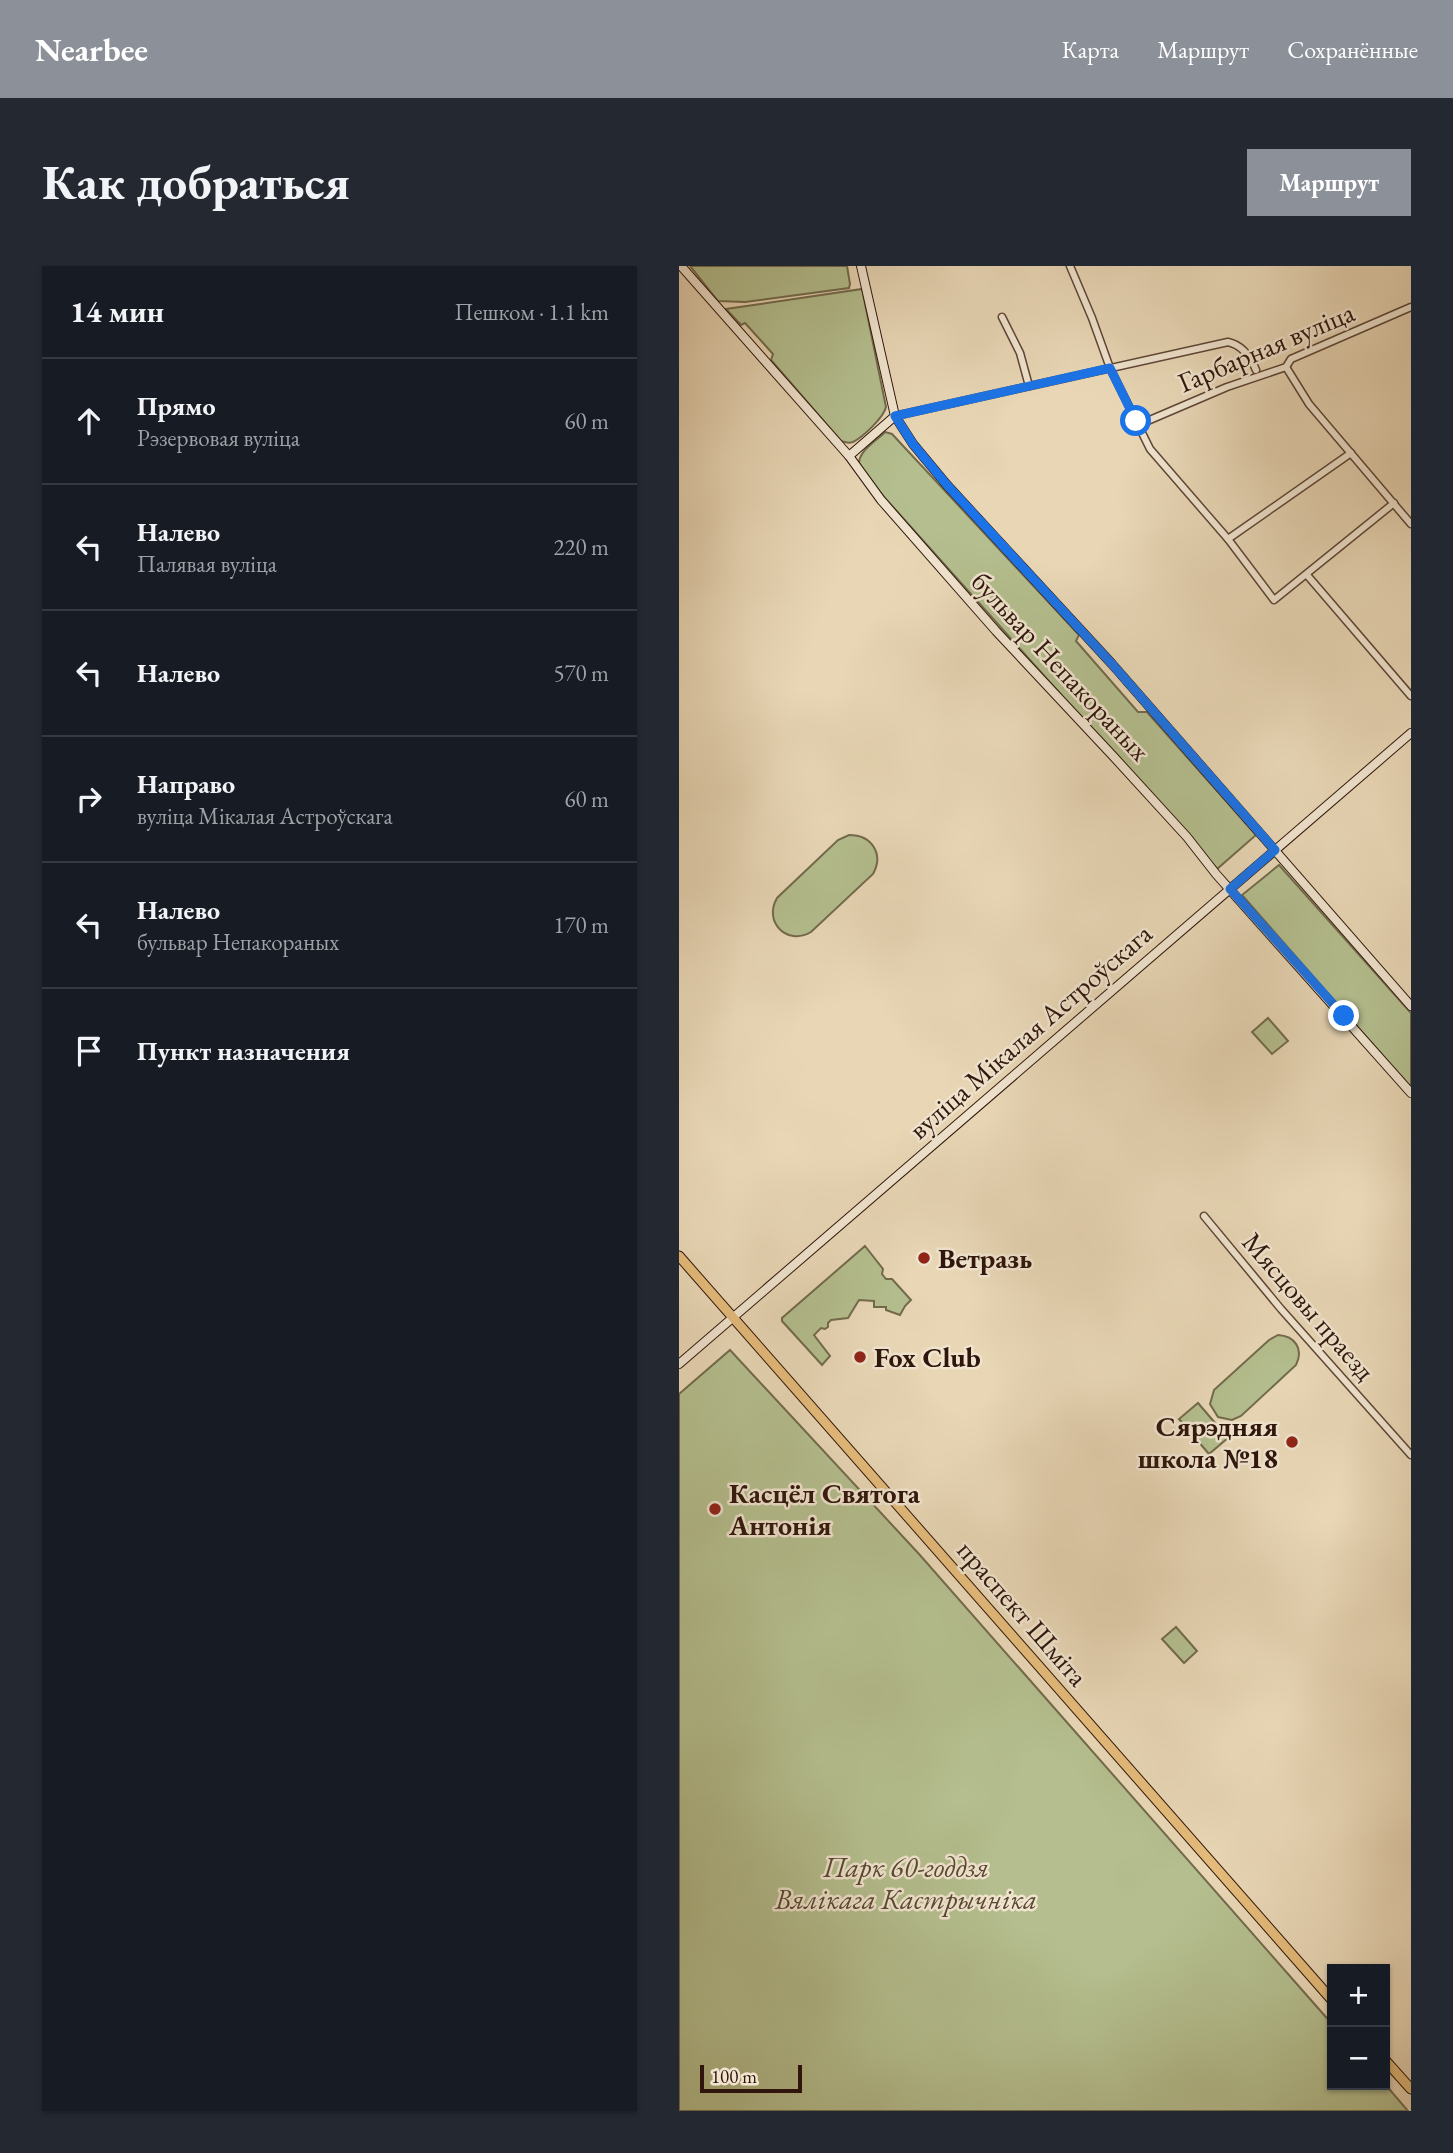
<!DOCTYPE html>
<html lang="ru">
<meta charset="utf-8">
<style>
body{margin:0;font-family:"EB Garamond",serif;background:#242831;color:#f1f3f6}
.controls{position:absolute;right:21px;bottom:21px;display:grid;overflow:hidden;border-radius:0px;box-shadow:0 2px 5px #0004}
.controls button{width:63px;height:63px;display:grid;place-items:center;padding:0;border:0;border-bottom:2px solid #363941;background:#171b24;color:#f1f3f6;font:35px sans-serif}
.scale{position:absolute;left:21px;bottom:18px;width:102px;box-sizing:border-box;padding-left:7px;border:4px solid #2f150b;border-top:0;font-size:19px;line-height:24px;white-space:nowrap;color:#2f150b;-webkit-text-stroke:5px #f0e4cf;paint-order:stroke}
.stop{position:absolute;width:21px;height:21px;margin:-16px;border:5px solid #1a73e8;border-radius:50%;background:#fff}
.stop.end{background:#1a73e8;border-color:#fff;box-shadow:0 2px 7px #0008}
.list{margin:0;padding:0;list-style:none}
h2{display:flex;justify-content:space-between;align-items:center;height:91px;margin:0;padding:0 28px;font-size:30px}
h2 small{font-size:23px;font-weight:400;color:#9ea1a6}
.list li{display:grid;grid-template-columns:46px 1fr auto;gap:21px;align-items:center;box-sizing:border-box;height:126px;padding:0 28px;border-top:2px solid #363941}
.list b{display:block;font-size:26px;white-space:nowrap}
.list p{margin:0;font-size:23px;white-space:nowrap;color:#9ea1a6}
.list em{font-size:23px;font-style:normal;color:#9ea1a6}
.icon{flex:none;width:38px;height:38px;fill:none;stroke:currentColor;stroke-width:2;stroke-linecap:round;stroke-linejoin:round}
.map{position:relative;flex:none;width:732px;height:1845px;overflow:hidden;border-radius:0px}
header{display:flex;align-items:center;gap:42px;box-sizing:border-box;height:98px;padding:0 35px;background:#8c9099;color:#fff}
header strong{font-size:33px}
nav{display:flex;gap:38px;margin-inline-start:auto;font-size:24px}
.intro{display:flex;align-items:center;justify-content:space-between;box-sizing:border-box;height:168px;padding:0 42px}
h1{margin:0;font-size:49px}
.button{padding:18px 32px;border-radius:0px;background:#8c9099;color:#fff;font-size:24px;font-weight:700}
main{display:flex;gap:42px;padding:0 42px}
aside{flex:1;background:#171b24;border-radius:0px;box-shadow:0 2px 5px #0004}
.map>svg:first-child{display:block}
.green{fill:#b4be8e;stroke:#726a4c;stroke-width:2}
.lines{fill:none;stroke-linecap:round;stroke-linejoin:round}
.street-casing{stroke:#5d4536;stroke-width:9}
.secondary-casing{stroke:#2f150b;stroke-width:10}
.primary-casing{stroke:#2f150b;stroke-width:11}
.street{stroke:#f0e4cf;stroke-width:6}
.secondary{stroke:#f0e4cf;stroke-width:8}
.primary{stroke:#e4bb7a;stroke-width:9}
.route{stroke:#1a73e8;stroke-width:9}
.poi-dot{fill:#8f2418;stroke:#f0e4cf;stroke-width:2.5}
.labels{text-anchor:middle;stroke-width:5;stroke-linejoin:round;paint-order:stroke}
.street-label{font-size:28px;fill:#2f150b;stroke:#f0e4cf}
.poi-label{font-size:28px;font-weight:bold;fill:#2f150b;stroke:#f0e4cf;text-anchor:start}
.park-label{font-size:28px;font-style:italic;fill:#574832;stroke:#f0e4cf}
</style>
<header>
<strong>Nearbee</strong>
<nav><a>Карта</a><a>Маршрут</a><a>Сохранённые</a></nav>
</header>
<div class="intro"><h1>Как добраться</h1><a class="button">Маршрут</a></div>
<main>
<aside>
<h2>14 мин<small>Пешком · 1.1 km</small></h2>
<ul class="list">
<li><svg class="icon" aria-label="ahead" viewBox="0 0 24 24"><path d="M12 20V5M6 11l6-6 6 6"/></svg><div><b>Прямо</b><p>Рэзервовая вуліца</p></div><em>60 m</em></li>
<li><svg class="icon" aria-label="left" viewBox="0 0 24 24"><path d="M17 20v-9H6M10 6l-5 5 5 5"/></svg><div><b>Налево</b><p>Палявая вуліца</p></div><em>220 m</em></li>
<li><svg class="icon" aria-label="left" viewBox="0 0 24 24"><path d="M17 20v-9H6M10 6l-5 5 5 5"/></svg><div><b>Налево</b></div><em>570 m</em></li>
<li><svg class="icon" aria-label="right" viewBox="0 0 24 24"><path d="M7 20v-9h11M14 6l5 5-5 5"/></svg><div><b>Направо</b><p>вуліца Мікалая Астроўскага</p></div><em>60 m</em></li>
<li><svg class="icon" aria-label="left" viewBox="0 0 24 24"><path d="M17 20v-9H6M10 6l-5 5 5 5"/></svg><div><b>Налево</b><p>бульвар Непакораных</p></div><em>170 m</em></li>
<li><svg class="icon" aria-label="arrive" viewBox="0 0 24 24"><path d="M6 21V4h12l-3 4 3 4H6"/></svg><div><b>Пункт назначения</b></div></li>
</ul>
</aside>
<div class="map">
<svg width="732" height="1845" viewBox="0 0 732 1845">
<rect width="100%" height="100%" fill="#e8d6b5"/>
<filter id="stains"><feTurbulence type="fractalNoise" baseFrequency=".00286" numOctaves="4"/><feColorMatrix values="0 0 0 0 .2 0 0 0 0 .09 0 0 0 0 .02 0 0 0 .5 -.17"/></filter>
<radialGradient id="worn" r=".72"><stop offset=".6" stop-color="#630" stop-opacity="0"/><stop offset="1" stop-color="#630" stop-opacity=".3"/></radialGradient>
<g class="green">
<path d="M11,0H168L171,18L170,22L66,36L39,35Z"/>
<path d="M183,23L207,141C205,151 184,171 174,176C169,178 167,176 162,175L92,94L94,88L66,57L62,59L47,43Z"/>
<path d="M206,166L213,168L400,369L397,375L459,446H468L577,569L538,603L181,204C175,187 195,177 206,166Z"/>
<path d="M170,569C193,569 205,588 194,608L132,666C108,680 84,656 98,632L159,574Z"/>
<path d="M600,599L732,747V822L563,629Z"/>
<path d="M589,752L609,775L593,788L573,766Z"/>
<path d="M186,980L204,1003L203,1008L207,1013H213L232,1034L226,1040L221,1049L207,1044V1041H195V1035L180,1034L169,1052L152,1054L149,1057V1061L146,1063L142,1062L135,1069L151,1090L143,1099L103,1055V1052Z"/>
<path d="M599,1069C616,1070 625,1083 617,1099L562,1150L553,1154L539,1151L531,1138L535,1124L590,1074Z"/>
<path d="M51,1084L240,1288L653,1758V1819L706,1818L729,1845H0V1128Z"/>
<path d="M519,1137L549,1172L530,1188L500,1153Z"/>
<path d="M497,1361L518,1385L505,1397L483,1373Z"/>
</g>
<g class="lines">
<g class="street-casing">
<g id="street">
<path d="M391,0L413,52L431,102L471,183L549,273L595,334L715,237"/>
<path d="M323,51L341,87L350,120"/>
<path d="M607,101L630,138L732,258"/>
<path d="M216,150L549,76C563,79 572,92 577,104"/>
<path d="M459,159L548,121L607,101L612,93L732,41"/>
<path d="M549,273L672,187"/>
<path d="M628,309L732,430"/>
<path d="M525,950L602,1043L732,1189"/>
</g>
</g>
<g class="secondary-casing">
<g id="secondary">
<path d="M2,0L170,190L202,234L317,365L434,490L508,571L537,608L732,827"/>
<path d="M182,0L216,150L234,178L268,219L433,398L732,740"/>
<path d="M170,190L216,150"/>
<path d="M0,1098L732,467"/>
</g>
</g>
<g class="primary-casing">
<g id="primary">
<path d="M0,990L653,1734"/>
<path d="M706,1794L732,1823"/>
</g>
</g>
<use href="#street" class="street"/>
<use href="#secondary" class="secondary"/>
<use href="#primary" class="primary"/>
</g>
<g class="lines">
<path class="route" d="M457,155L431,102L216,150L234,178L268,219L433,398L596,584L551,623L665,750"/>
</g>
<g class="poi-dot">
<circle cx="245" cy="992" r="7"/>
<circle cx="181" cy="1091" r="7"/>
<circle cx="613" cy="1176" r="7"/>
<circle cx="36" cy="1243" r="7"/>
</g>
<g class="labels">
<g class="street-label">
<text transform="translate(587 81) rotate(-23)" y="10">Гарбарная вуліца</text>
<text transform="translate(382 400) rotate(47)" y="10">бульвар Непакораных</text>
<text transform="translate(351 765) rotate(-41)" y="10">вуліца Мікалая Астроўскага</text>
<text transform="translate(630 1040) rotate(49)" y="10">Мясцовы праезд</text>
<text transform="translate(344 1347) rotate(49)" y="10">праспект Шміта</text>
</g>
<g class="poi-label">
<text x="259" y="1002">Ветразь</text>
<text x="195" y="1101">Fox Club</text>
<text x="599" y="1170" text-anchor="end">Сярэдняя<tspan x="599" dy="32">школа №18</tspan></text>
<text x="50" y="1237">Касцёл Святога<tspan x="50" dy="32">Антонія</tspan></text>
</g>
<g class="park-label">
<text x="227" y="1611">Парк 60-годдзя<tspan x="227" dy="32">Вялікага Кастрычніка</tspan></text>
</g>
</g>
<rect width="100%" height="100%" filter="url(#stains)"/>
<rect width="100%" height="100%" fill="url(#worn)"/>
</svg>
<div class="controls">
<button>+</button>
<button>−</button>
</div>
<div class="scale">100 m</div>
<div class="stop" style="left:457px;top:155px"></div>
<div class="stop end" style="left:665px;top:750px"></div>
</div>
</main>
